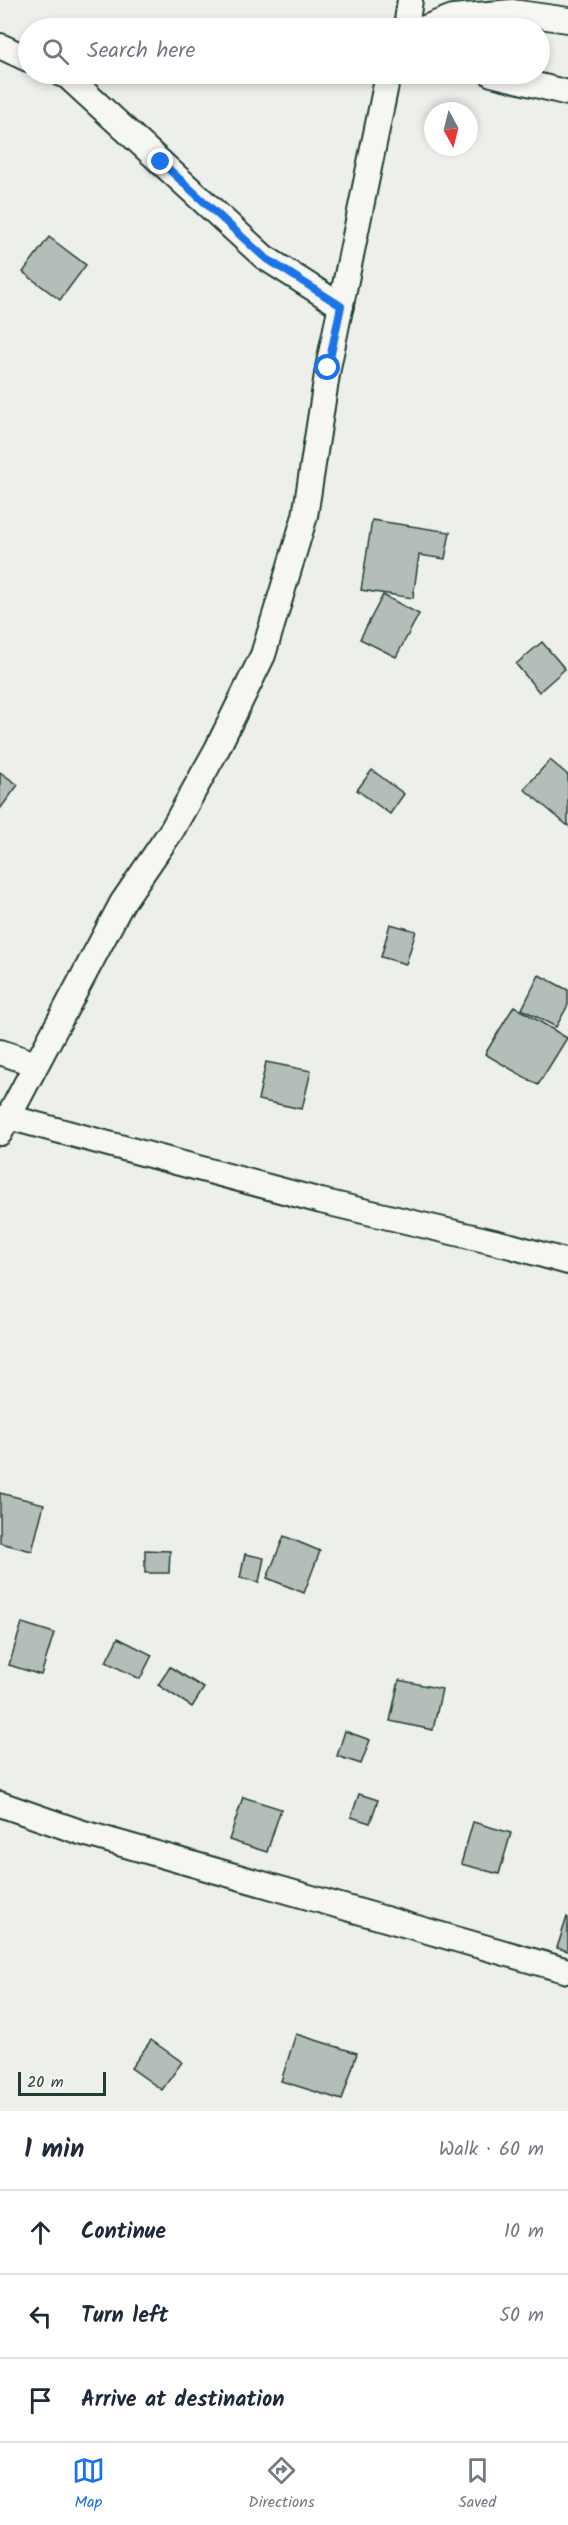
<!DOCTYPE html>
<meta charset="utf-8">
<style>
body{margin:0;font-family:Kalam,sans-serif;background:#f6f6f7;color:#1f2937}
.compass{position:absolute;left:424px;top:102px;width:54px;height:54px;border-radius:50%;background:#fff;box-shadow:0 3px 9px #0003;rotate:173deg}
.scale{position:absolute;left:18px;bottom:15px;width:88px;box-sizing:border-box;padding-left:6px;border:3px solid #1f3d34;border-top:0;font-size:16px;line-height:21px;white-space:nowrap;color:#1f3d34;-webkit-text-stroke:4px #f6f6f2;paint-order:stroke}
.stop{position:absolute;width:18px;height:18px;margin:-14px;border:4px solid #1a73e8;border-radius:50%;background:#fff}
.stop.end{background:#1a73e8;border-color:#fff;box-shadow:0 2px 6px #0008}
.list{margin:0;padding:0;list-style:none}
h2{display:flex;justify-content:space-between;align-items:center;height:78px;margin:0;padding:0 24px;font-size:26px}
h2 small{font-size:20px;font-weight:400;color:#747a83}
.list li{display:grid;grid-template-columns:39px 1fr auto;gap:18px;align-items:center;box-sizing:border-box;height:84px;padding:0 24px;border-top:2px solid #e0e1e3}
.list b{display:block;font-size:22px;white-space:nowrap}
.list em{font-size:20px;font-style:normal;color:#747a83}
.icon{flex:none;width:33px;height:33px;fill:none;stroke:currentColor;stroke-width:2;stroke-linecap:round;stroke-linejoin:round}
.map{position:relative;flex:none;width:568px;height:2111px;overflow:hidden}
.search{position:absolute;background:#fff;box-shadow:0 3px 9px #0003;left:18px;right:18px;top:18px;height:66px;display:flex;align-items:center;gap:15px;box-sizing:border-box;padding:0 21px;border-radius:33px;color:#747a83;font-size:22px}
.sheet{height:330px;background:#fff}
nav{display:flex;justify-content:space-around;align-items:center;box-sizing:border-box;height:84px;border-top:2px solid #e0e1e3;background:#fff;font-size:16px;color:#747a83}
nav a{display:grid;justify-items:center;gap:3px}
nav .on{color:#1a73e8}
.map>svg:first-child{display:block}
.building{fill:#b4bdb8;stroke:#1f3d34;stroke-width:1.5}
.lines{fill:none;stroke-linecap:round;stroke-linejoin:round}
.street-casing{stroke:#1f3d34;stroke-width:28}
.street{stroke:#f6f6f2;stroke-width:24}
.route{stroke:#1a73e8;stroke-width:8}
</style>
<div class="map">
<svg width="568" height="2111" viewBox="0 0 568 2111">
<rect width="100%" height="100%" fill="#edefea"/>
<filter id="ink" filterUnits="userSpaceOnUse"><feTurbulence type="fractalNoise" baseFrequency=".0167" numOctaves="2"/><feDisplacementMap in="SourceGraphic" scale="12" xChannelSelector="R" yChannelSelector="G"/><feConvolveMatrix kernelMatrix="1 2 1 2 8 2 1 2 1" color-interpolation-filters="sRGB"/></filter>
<g filter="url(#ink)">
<g class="building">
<path d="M49,237L86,265L60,300L23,272Z"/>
<path d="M372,520L450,532L445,559L419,555L413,598L361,590Z"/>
<path d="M383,595L419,614L396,657L360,639Z"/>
<path d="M542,642L565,669L539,692L516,664Z"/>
<path d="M550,760L568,775V826L524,789Z"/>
<path d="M372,770L404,794L390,814L357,790Z"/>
<path d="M0,772L18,785L0,809Z"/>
<path d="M390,924L416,931L406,964L381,957Z"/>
<path d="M539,975L568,990V1005L556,1027L522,1009Z"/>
<path d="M514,1006L567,1038L538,1085L485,1054Z"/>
<path d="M266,1062L311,1071L302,1109L258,1100Z"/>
<path d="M0,1493L44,1504L32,1551L0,1543Z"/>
<path d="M284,1536L320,1551L304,1593L267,1578Z"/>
<path d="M145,1550L170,1551L169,1573H145Z"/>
<path d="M245,1554L264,1558L259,1582L240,1578Z"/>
<path d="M22,1623L54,1633L41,1675L9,1665Z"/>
<path d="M118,1638L152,1655L140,1679L106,1662Z"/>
<path d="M170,1667L204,1688L192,1707L158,1685Z"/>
<path d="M399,1680L442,1689L433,1730L390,1721Z"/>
<path d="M345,1731L370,1740L361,1764L337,1756Z"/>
<path d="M359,1794L378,1800L370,1823L351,1817Z"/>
<path d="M243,1797L281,1809L267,1852L229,1840Z"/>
<path d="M473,1822L511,1833L499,1874L461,1864Z"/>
<path d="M567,1917L568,1918V1951L557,1948Z"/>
<path d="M296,2034L357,2053L342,2100L281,2081Z"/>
<path d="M151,2040L182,2062L162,2090L131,2068Z"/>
</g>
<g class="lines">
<g class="street-casing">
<g id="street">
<path d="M406,28L410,0"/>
<path d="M425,28L453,17L512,12L568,20"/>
<path d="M0,46L28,59"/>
<path d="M61,74L67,76L264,257L341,306"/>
<path d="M492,74L568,93"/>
<path d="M0,1052L36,1064"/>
<path d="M8,1117L321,1201L511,1246L568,1262"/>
<path d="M0,1133L122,903L172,830L217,749L263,655L305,516L328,368L387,80L390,74"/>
<path d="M0,1804L80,1832L568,1971"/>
</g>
</g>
<use href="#street" class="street"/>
</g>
</g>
<g class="lines" filter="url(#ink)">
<path class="route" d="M161,162L264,257L341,306L328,368"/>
</g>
</svg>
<svg class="compass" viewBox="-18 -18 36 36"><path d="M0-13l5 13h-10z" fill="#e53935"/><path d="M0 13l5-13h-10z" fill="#747a83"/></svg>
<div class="scale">20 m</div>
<div class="stop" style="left:328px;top:368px"></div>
<div class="stop end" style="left:161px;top:162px"></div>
<div class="search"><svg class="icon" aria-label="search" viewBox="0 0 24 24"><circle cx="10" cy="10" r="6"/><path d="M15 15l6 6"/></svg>Search here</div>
</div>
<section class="sheet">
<h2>1 min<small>Walk · 60 m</small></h2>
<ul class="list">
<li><svg class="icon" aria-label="ahead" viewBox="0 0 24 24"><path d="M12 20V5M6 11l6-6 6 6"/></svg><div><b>Continue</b></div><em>10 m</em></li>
<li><svg class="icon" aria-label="left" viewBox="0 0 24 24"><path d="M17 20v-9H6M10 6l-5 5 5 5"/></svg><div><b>Turn left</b></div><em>50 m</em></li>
<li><svg class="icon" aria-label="arrive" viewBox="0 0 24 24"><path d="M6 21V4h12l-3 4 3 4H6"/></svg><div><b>Arrive at destination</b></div></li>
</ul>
</section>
<nav>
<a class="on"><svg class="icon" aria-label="map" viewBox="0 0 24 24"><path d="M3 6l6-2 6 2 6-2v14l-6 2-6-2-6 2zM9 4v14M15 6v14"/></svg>Map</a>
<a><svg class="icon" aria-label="directions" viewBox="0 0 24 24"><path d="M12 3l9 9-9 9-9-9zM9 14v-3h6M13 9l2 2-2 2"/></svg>Directions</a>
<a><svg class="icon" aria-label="saved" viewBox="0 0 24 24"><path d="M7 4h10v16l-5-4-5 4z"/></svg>Saved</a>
</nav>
